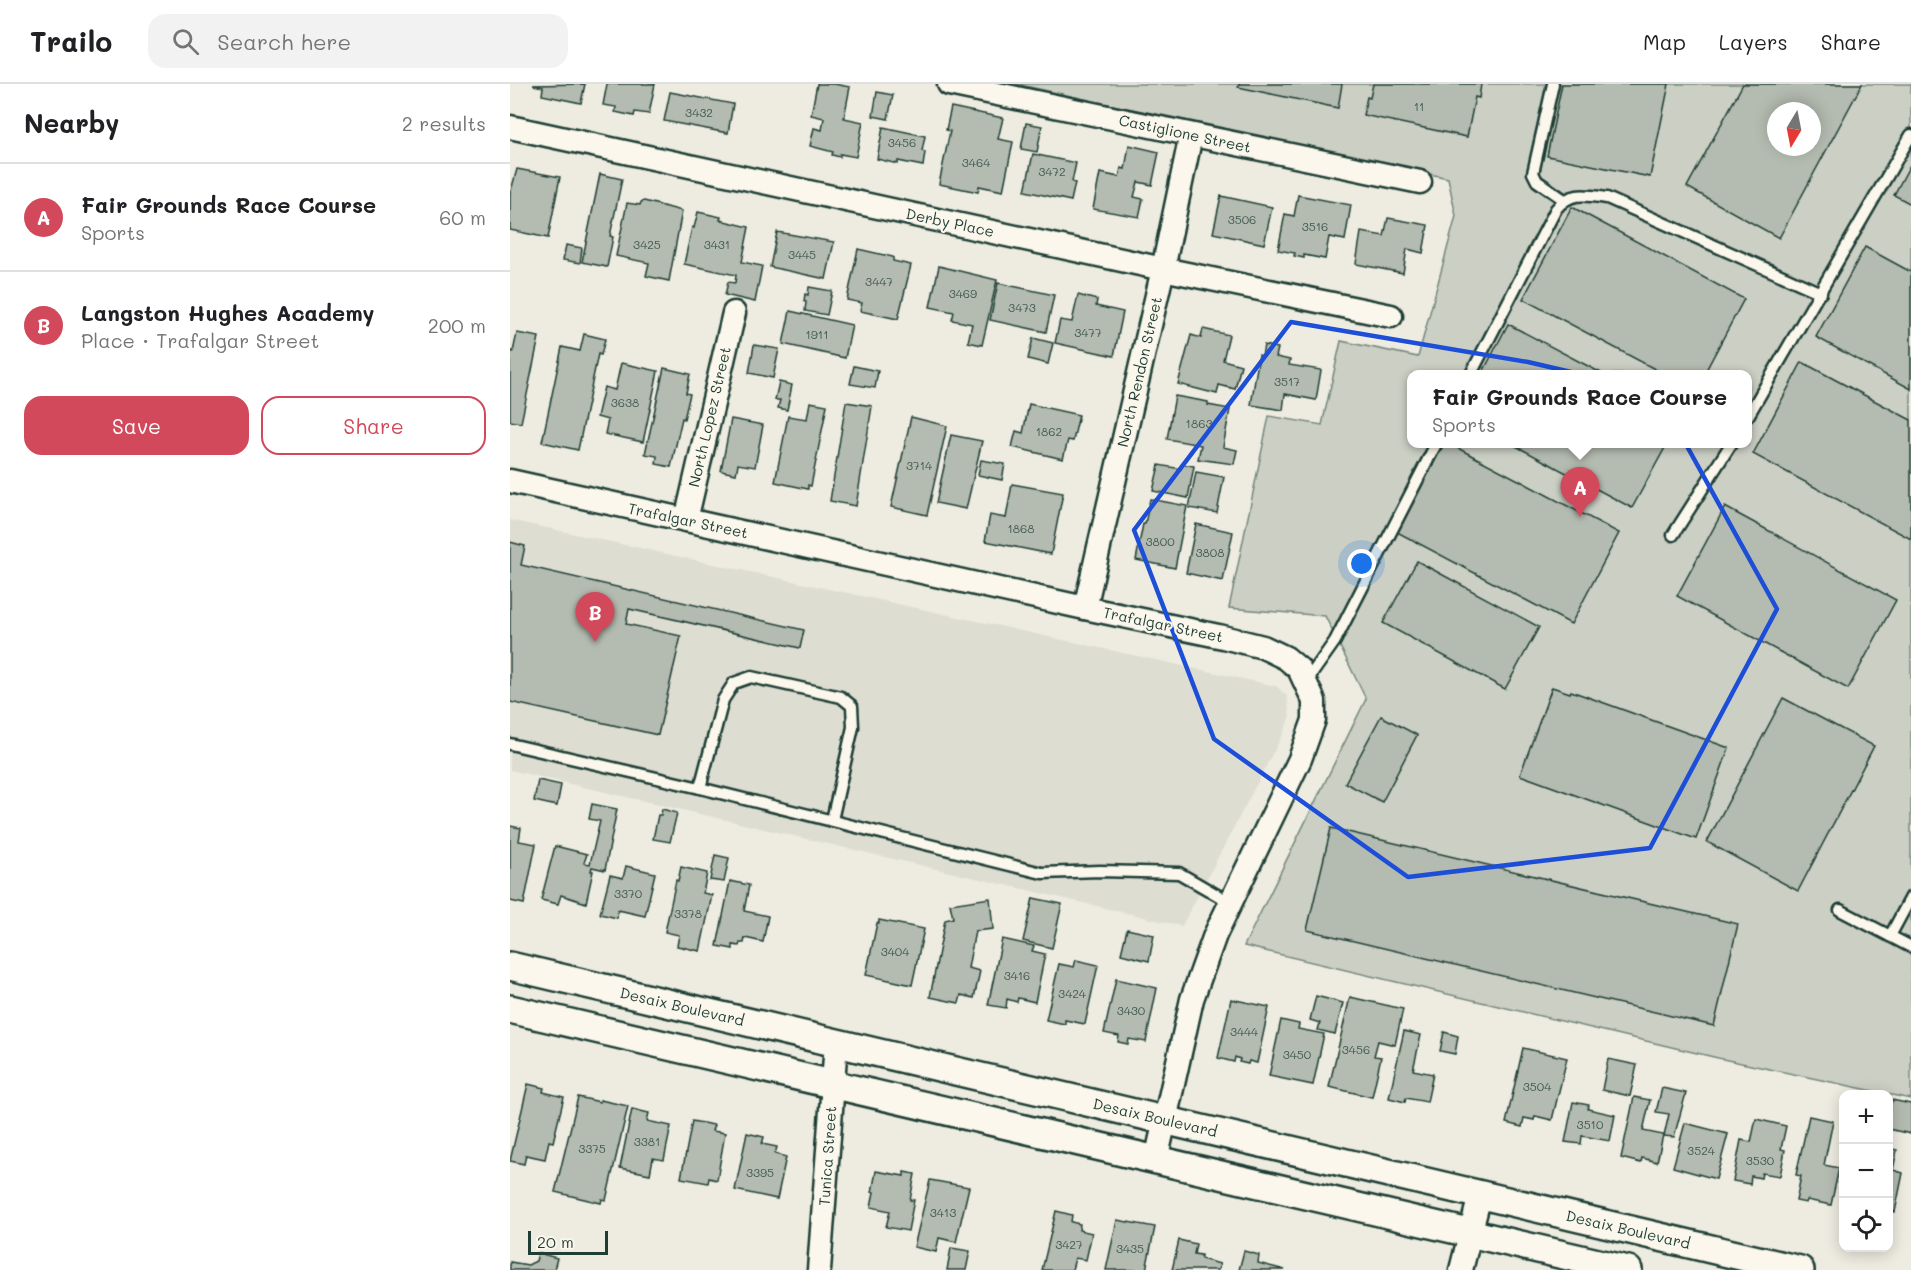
<!DOCTYPE html>
<meta charset="utf-8">
<style>
body{margin:0;font-family:Mali,sans-serif;background:#f2f2f2;color:#202124}
.controls{position:absolute;right:18px;bottom:18px;display:grid;overflow:hidden;border-radius:12px;box-shadow:0 3px 15px #0003}
.controls button{width:54px;height:54px;display:grid;place-items:center;padding:0;border:0;border-bottom:2px solid #e0e0e0;background:#fff;color:#202124;font:30px sans-serif}
.compass{position:absolute;left:1257px;top:18px;width:54px;height:54px;border-radius:50%;background:#fff;box-shadow:0 3px 15px #0003;rotate:190deg}
.scale{position:absolute;left:18px;bottom:15px;width:80px;box-sizing:border-box;padding-left:6px;border:3px solid #1f3d34;border-top:0;font-size:16px;line-height:21px;white-space:nowrap;color:#1f3d34;-webkit-text-stroke:4px #fbf7ec;paint-order:stroke}
.you{position:absolute;left:852px;top:480px;width:21px;height:21px;margin:-15px;border:4px solid #fff;border-radius:50%;background:#1a73e8;box-shadow:0 0 0 9px #1a73e833}
.badge{display:grid;place-items:center;width:39px;height:39px;border-radius:50%;background:#d1495b;color:#fff;font-size:20px;font-weight:700}
.pin{position:absolute;translate:-50% -50px;filter:drop-shadow(0 2px 3px #0008)}
.pin::after{content:'';position:absolute;top:32px;width:21px;height:18px;background:inherit;clip-path:polygon(0 0,100% 0,50% 100%)}
.popup{position:absolute;left:897px;top:286px;width:345px;height:78px;box-sizing:border-box;display:grid;place-content:center;border-radius:12px;background:#fff;filter:drop-shadow(0 2px 4px #0005);font-size:20px;white-space:nowrap;color:#757577}
.popup b{font-size:22px;color:#202124}
.popup::after{content:'';position:absolute;left:50%;top:100%;margin-left:-12px;border:12px solid transparent;border-top-color:#fff}
.list{margin:0;padding:0;list-style:none}
h2{display:flex;justify-content:space-between;align-items:center;height:78px;margin:0;padding:0 24px;font-size:26px}
h2 small{font-size:20px;font-weight:400;color:#757577}
.list li{display:grid;grid-template-columns:39px 1fr auto;gap:18px;align-items:center;box-sizing:border-box;height:108px;padding:0 24px;border-top:2px solid #e0e0e0}
.list b{display:block;font-size:22px;white-space:nowrap}
.list p{margin:0;font-size:20px;white-space:nowrap;color:#757577}
.list em{font-size:20px;font-style:normal;color:#757577}
.actions{display:flex;gap:12px;padding:18px 24px}
.actions a{flex:1;padding:14px 0;border:2px solid #d1495b;border-radius:18px;text-align:center;font-size:21px;color:#d1495b}
.actions .main{background:#d1495b;color:#fff}
.icon{flex:none;width:33px;height:33px;fill:none;stroke:currentColor;stroke-width:2;stroke-linecap:round;stroke-linejoin:round}
.map{position:relative;flex:none;width:1401px;height:1186px;overflow:hidden}
header{display:flex;align-items:center;gap:36px;box-sizing:border-box;height:84px;padding:0 30px;background:#fff;border-bottom:2px solid #e0e0e0}
header strong{font-size:28px}
nav{display:flex;gap:33px;margin-inline-start:auto;font-size:21px}
.search{width:420px;height:54px;background:#f2f2f2;display:flex;align-items:center;gap:15px;box-sizing:border-box;padding:0 21px;border-radius:18px;color:#757577;font-size:22px}
main{display:flex}
aside{flex:1;background:#fff}
.map>svg:first-child{display:block}
.built{fill:#ddddd2}
.green{fill:#cbcfc4;stroke:#75867c;stroke-width:1.5;fill-rule:evenodd}
.building{fill:#b4bbb0;stroke:#1f3d34;stroke-width:1.5;fill-rule:evenodd}
.lines{fill:none;stroke-linecap:round;stroke-linejoin:round}
.service-casing{stroke:#1f3d34;stroke-width:15}
.minor-casing{stroke:#1f3d34;stroke-width:27}
.tertiary-casing{stroke:#1f3d34;stroke-width:32}
.service{stroke:#fbf7ec;stroke-width:10}
.minor{stroke:#fbf7ec;stroke-width:22}
.tertiary{stroke:#fbf7ec;stroke-width:27}
.marked{fill:none;stroke:#1d4ed8;stroke-width:4.5;stroke-linejoin:round}
.labels{text-anchor:middle;stroke-width:4.5;stroke-linejoin:round;paint-order:stroke}
.number-label{font-size:12px;fill:#445c53}
.street-label{font-size:15px;fill:#1f3d34;stroke:#fbf7ec}
</style>
<header>
<strong>Trailo</strong>
<div class="search"><svg class="icon" aria-label="search" viewBox="0 0 24 24"><circle cx="10" cy="10" r="6"/><path d="M15 15l6 6"/></svg>Search here</div>
<nav><a>Map</a><a>Layers</a><a>Share</a></nav>
</header>
<main>
<aside>
<h2>Nearby<small>2 results</small></h2>
<ul class="list">
<li><span class="badge">A</span><div><b>Fair Grounds Race Course</b><p>Sports</p></div><em>60 m</em></li>
<li><span class="badge">B</span><div><b>Langston Hughes Academy</b><p>Place · Trafalgar Street</p></div><em>200 m</em></li>
</ul>
<div class="actions"><a class="main">Save</a><a>Share</a></div>
</aside>
<div class="map">
<svg width="1401" height="1186" viewBox="0 0 1401 1186">
<rect width="100%" height="100%" fill="#eeece1"/>
<filter id="ink" filterUnits="userSpaceOnUse"><feTurbulence type="fractalNoise" baseFrequency=".0167" numOctaves="2"/><feDisplacementMap in="SourceGraphic" scale="12" xChannelSelector="R" yChannelSelector="G"/><feConvolveMatrix kernelMatrix="1 2 1 2 8 2 1 2 1" color-interpolation-filters="sRGB"/></filter>
<g filter="url(#ink)">
<path class="built" d="M0,436L766,602L777,612L780,632L774,648L672,842L0,686Z"/>
<path class="green" d="M506,0H1401V1015L1208,974L734,862L856,615L815,532L719,524L759,332L812,341L831,257L908,273L946,132L938,94ZM1266,27H1302V63H1266ZM902,290H1238V360H902Z"/>
<g class="building">
<path d="M75,0L71,19L32,11L33,3L23,1Z"/>
<path d="M97,0H145L139,30L125,28L124,32L105,28L106,23L93,21Z"/>
<path d="M307,0H324L340,3L334,34L353,38L346,73L330,70V73L322,71L323,68L300,62L304,44L312,46L314,34L301,31Z"/>
<path d="M729,0H832L828,24L728,3Z"/>
<path d="M863,0H971L969,14L965,13L957,53L853,31L857,13L860,14Z"/>
<path d="M1052,0H1159L1140,93L1037,72Z"/>
<path d="M1233,0H1352L1269,154L1177,103ZM1266,27H1302V63H1266Z"/>
<path d="M160,8L223,20L218,49L154,37Z"/>
<path d="M367,8L383,11L378,35L363,32Z"/>
<path d="M441,23L493,34L488,55L503,58L493,107L469,102L468,108L429,100L440,47L436,46Z"/>
<path d="M516,39L532,42L527,68L511,65Z"/>
<path d="M373,43L415,52L412,67L415,68L413,82L388,77V80L367,75Z"/>
<path d="M619,61L649,68L642,101L628,98L624,113L633,115L629,133L583,125L590,89L609,93L611,84L615,85Z"/>
<path d="M523,70L566,79L562,98L565,99L561,117L515,107Z"/>
<path d="M1401,79V120L1384,111Z"/>
<path d="M7,85L50,93L38,154L0,146V110Z"/>
<path d="M90,90L112,95L100,152L103,153L97,183L72,178Z"/>
<path d="M788,111L841,121L835,156L819,153L815,175L794,171V174L784,172L785,169L768,166L775,130L784,132Z"/>
<path d="M711,112L762,123L754,160L703,149Z"/>
<path d="M134,117L172,127L159,197L136,192L139,179L106,172L117,119L130,121L131,118Z"/>
<path d="M1062,123L1234,215L1194,290H1154L1013,215Z"/>
<path d="M188,128L211,133L210,136L239,143L232,178L252,182L245,218L215,211L218,198L225,199L226,191L174,180L182,143L184,144Z"/>
<path d="M878,134L918,141L913,169L897,165L893,189L846,180L851,148L874,152Z"/>
<path d="M267,148L324,158L316,195L260,183Z"/>
<path d="M56,161L72,164L70,179L53,176Z"/>
<path d="M1355,163L1401,188V305L1306,253Z"/>
<path d="M348,165L383,173V177L401,181L388,235L350,227L352,219L337,216Z"/>
<path d="M429,182L487,196L472,261L458,258L462,240L442,236L444,228L420,223Z"/>
<path d="M488,199L544,211L536,248L480,236Z"/>
<path d="M299,203L322,207L317,231L295,227L296,218L294,217L295,210L298,211Z"/>
<path d="M568,211L587,216L586,222L613,228L604,272L545,259L550,236L562,238Z"/>
<path d="M280,227L342,241L335,274L273,260Z"/>
<path d="M998,240L1093,290H972Z"/>
<path d="M693,245L719,251L713,276L731,281L725,305L709,301L707,310L668,300L681,251L691,254Z"/>
<path d="M7,249L29,253L11,339L0,337V267L3,268Z"/>
<path d="M74,250L95,255L91,271L88,270L68,366L32,358L52,263L70,267Z"/>
<path d="M523,254L543,259L538,280L518,275Z"/>
<path d="M244,261L269,265L263,294L239,289Z"/>
<path d="M754,261L768,264L766,273L780,276L779,281L811,286L806,316L775,310L773,326L741,321L749,271L752,272Z"/>
<path d="M1292,278L1401,336V455L1243,370Z"/>
<path d="M111,279L148,287L133,358L95,350L98,336L87,333L94,303L105,306Z"/>
<path d="M344,282L368,287L365,304L340,300Z"/>
<path d="M154,284L180,290L176,309L180,310L174,335L172,334L161,383L146,380L147,372L135,370Z"/>
<path d="M269,298L282,301L277,326L268,324L270,316H265Z"/>
<path d="M665,312L698,318V321L720,325L713,363L727,366L724,380L688,375L691,361L657,355Z"/>
<path d="M300,318L317,321L301,402L298,401V405L265,398L278,332L297,335Z"/>
<path d="M336,318L362,322L346,422L320,417Z"/>
<path d="M519,320L569,331L563,357L558,356L553,375L502,363L506,347L513,349Z"/>
<path d="M401,333L437,342L417,431L381,423Z"/>
<path d="M221,335L253,341L245,383L228,380L226,390L211,387Z"/>
<path d="M441,351L472,357L456,425L426,419Z"/>
<path d="M934,360H940L1109,449L1061,540L887,448Z"/>
<path d="M1002,360H1157L1122,424Z"/>
<path d="M471,376L495,380L492,396L468,391Z"/>
<path d="M672,380L684,382L678,414L643,407L649,381L671,385Z"/>
<path d="M686,388L714,393L707,429L679,424Z"/>
<path d="M502,400L553,409L541,470L475,457L480,431L496,434Z"/>
<path d="M640,415L677,422L665,484L626,476L633,440H635Z"/>
<path d="M1215,423L1386,516L1338,605L1167,512Z"/>
<path d="M686,440L723,448L713,497L676,489Z"/>
<path d="M0,458L15,462L11,481L294,546L290,564L119,525L116,540L171,552L148,651L0,618Z"/>
<path d="M907,477L1029,543L995,605L873,539Z"/>
<path d="M1042,603L1060,609L1061,607L1219,664L1186,755L1010,691Z"/>
<path d="M1273,614L1364,662L1288,807L1197,758Z"/>
<path d="M871,632L907,651L872,718L835,699Z"/>
<path d="M28,696L51,701L47,722L24,717Z"/>
<path d="M82,720L107,725L95,786L82,783L81,787H83L76,819L51,811L48,820L31,816L45,762L77,770L74,779L80,780L90,737L79,735Z"/>
<path d="M152,725L167,729L160,758L143,755L148,731H151Z"/>
<path d="M0,742L11,744L9,757L26,760L14,820L0,817Z"/>
<path d="M821,744L1228,840L1204,942L797,846Z"/>
<path d="M205,771L219,774L214,798L200,796Z"/>
<path d="M116,782L145,789L135,832L108,826L107,834L90,830L100,791L113,794Z"/>
<path d="M171,783L197,789L193,809L202,811L190,867L167,862L169,851L155,848L166,796L168,797Z"/>
<path d="M220,797L239,801L234,827L258,832L253,858L235,854L234,859H230L229,862L223,861V865L207,862Z"/>
<path d="M480,814L483,845L465,847L458,884L470,887L464,914L451,911L449,919L420,913L435,836L443,834L440,820Z"/>
<path d="M523,814L552,820L542,864L513,857Z"/>
<path d="M369,836L414,845L402,901L356,891L367,839H369Z"/>
<path d="M617,845L644,851L639,877L611,870Z"/>
<path d="M492,855L524,862L522,867L535,870L525,918L508,914L507,918L497,915L496,924L478,921Z"/>
<path d="M566,876L588,881L575,940L555,936V940L536,936L549,880L564,883Z"/>
<path d="M606,895L647,904L636,958L619,955L618,960L608,958L609,952L594,949Z"/>
<path d="M806,912L833,919L825,950L808,946L810,939L800,936Z"/>
<path d="M840,913L893,925L885,961L868,957L864,972L871,973L862,1013L819,1003Z"/>
<path d="M721,915L759,923L747,979L739,977L738,980L729,978L730,975L725,973L724,978L708,974Z"/>
<path d="M771,936L789,940L788,945L814,950L803,1001L759,992Z"/>
<path d="M894,947L911,951L903,986L923,990L917,1018L896,1014L895,1018L879,1014Z"/>
<path d="M934,948L948,952L945,970L930,967Z"/>
<path d="M1013,964L1057,974L1042,1036L1025,1032L1024,1036L1014,1034L1012,1043L996,1039Z"/>
<path d="M1098,975L1127,981L1120,1012L1092,1006Z"/>
<path d="M18,1000L34,1004L33,1008L54,1013L43,1058L39,1057L35,1075L16,1071L14,1080L0,1077Z"/>
<path d="M1152,1004L1176,1009L1164,1053L1154,1052L1159,1030L1146,1028Z"/>
<path d="M68,1013L90,1018V1016L118,1022L96,1116L92,1115L91,1119L45,1108Z"/>
<path d="M1124,1013L1140,1016L1133,1047L1153,1051L1147,1078L1132,1074L1131,1079L1111,1074Z"/>
<path d="M1382,1016L1401,1020V1050L1378,1045V1033Z"/>
<path d="M1063,1018L1079,1021L1078,1025L1105,1031L1100,1057L1072,1052L1071,1060L1055,1058Z"/>
<path d="M122,1025L139,1029L137,1037L161,1042L154,1076L143,1074L140,1090L110,1084Z"/>
<path d="M1299,1032L1323,1037L1314,1081L1329,1084L1321,1121L1297,1116L1296,1119L1286,1117L1291,1092L1286,1091Z"/>
<path d="M1246,1035L1276,1042L1271,1065L1275,1066L1270,1092L1252,1089L1251,1094L1241,1092L1240,1100L1223,1097L1231,1056L1241,1058Z"/>
<path d="M182,1037L204,1041L202,1047L215,1049L207,1096L199,1094L198,1099L171,1094Z"/>
<path d="M1175,1039L1218,1050L1206,1095L1163,1083Z"/>
<path d="M237,1049L254,1053L252,1060L267,1063L265,1070L276,1073L267,1115L225,1106Z"/>
<path d="M1378,1064L1387,1066L1383,1086L1393,1089L1385,1128L1378,1127Z"/>
<path d="M366,1087L394,1092V1088L405,1090L400,1116H404L398,1147L376,1143L380,1127L361,1123L364,1108H362Z"/>
<path d="M420,1096L459,1103L446,1158L429,1154L426,1168L404,1163Z"/>
<path d="M546,1127L562,1131L561,1138L570,1140L569,1146L582,1149L576,1176L565,1174L562,1186H532Z"/>
<path d="M607,1136L645,1143L636,1186H596Z"/>
<path d="M669,1156L686,1160L684,1170L691,1171V1175L710,1180L708,1186H662Z"/>
<path d="M441,1164L460,1167L456,1186H437Z"/>
<path d="M734,1167L749,1171L748,1179L775,1186H729Z"/>
<path d="M28,1169L47,1174L44,1186H0V1178L18,1181L26,1177Z"/>
</g>
<g class="lines">
<g class="service-casing">
<g id="service">
<path d="M1043,0L1023,89L1027,97L1053,115"/>
<path d="M961,290L1046,125C1060,107 1076,111 1097,114L1311,209"/>
<path d="M1238,332L1401,51"/>
<path d="M1163,451L1221,360"/>
<path d="M796,598L825,557L926,360"/>
<path d="M0,660L190,704L532,789L590,787L669,789L721,819"/>
<path d="M190,704L213,616L224,599L241,593L331,613L342,622L343,643L322,736"/>
<path d="M1330,826L1401,863"/>
<path d="M1380,852L1401,813"/>
</g>
</g>
<g class="minor-casing">
<g id="minor">
<path d="M439,0L910,98"/>
<path d="M0,43L653,185L881,232"/>
<path d="M0,397L575,524L713,553L753,563L776,574L789,585L804,617V636L790,675L705,851L682,915L646,1076"/>
<path d="M176,436L224,229"/>
<path d="M575,524L653,185L681,51"/>
<path d="M309,1186L326,959"/>
<path d="M951,1186L970,1111"/>
</g>
</g>
<g class="tertiary-casing">
<g id="tertiary">
<path d="M0,882L1290,1186"/>
<path d="M0,925L1118,1186"/>
</g>
</g>
<use href="#service" class="service"/>
<use href="#minor" class="minor"/>
<use href="#tertiary" class="tertiary"/>
</g>
</g>
<path class="marked" d="M781,238L1018,278L1147,308L1267,525L1140,764L898,793L704,655L624,446Z"/>
<g class="labels">
<g class="number-label">
<text x="909" y="27">11</text>
<text x="189" y="33">3432</text>
<text x="392" y="63">3456</text>
<text x="466" y="83">3464</text>
<text x="542" y="92">3472</text>
<text x="732" y="140">3506</text>
<text x="805" y="147">3516</text>
<text x="137" y="165">3425</text>
<text x="207" y="165">3431</text>
<text x="292" y="175">3445</text>
<text x="369" y="202">3447</text>
<text x="453" y="214">3469</text>
<text x="512" y="228">3473</text>
<text x="578" y="253">3477</text>
<text x="307" y="255">1911</text>
<text x="777" y="302">3517</text>
<text x="115" y="323">3638</text>
<text x="689" y="344">1863</text>
<text x="539" y="352">1862</text>
<text x="409" y="386">3714</text>
<text x="511" y="449">1868</text>
<text x="650" y="462">3800</text>
<text x="700" y="473">3808</text>
<text x="118" y="814">3370</text>
<text x="178" y="834">3378</text>
<text x="385" y="872">3404</text>
<text x="507" y="896">3416</text>
<text x="562" y="914">3424</text>
<text x="621" y="931">3430</text>
<text x="734" y="952">3444</text>
<text x="846" y="970">3456</text>
<text x="787" y="975">3450</text>
<text x="1027" y="1007">3504</text>
<text x="1080" y="1045">3510</text>
<text x="137" y="1062">3381</text>
<text x="82" y="1069">3375</text>
<text x="1191" y="1071">3524</text>
<text x="1250" y="1081">3530</text>
<text x="250" y="1093">3395</text>
<text x="433" y="1133">3413</text>
<text x="559" y="1165">3427</text>
<text x="620" y="1169">3435</text>
</g>
<g class="street-label">
<text transform="translate(675 50) rotate(12)" y="5">Castiglione Street</text>
<text transform="translate(440 139) rotate(12)" y="5">Derby Place</text>
<text transform="translate(630 288) rotate(-77)" y="5">North Rendon Street</text>
<text transform="translate(200 333) rotate(-77)" y="5">North Lopez Street</text>
<text transform="translate(178 437) rotate(12)" y="5">Trafalgar Street</text>
<text transform="translate(653 541) rotate(12)" y="5">Trafalgar Street</text>
<text transform="translate(172 923) rotate(13)" y="5">Desaix Boulevard</text>
<text transform="translate(645 1034) rotate(13)" y="5">Desaix Boulevard</text>
<text transform="translate(318 1072) rotate(-86)" y="5">Tunica Street</text>
<text transform="translate(1118 1146) rotate(13)" y="5">Desaix Boulevard</text>
</g>
</g>
</svg>
<div class="controls">
<button>+</button>
<button>−</button>
<button><svg class="icon" aria-label="locate" viewBox="0 0 24 24"><circle cx="12" cy="12" r="6"/><path d="M12 2v4M12 18v4M2 12h4M18 12h4"/></svg></button>
</div>
<svg class="compass" viewBox="-18 -18 36 36"><path d="M0-13l5 13h-10z" fill="#e53935"/><path d="M0 13l5-13h-10z" fill="#757577"/></svg>
<div class="scale">20 m</div>
<div class="you"></div>
<div class="pin badge" style="left:1070px;top:433px">A</div>
<div class="popup"><b>Fair Grounds Race Course</b>Sports</div>
<div class="pin badge" style="left:85px;top:558px">B</div>
</div>
</main>
